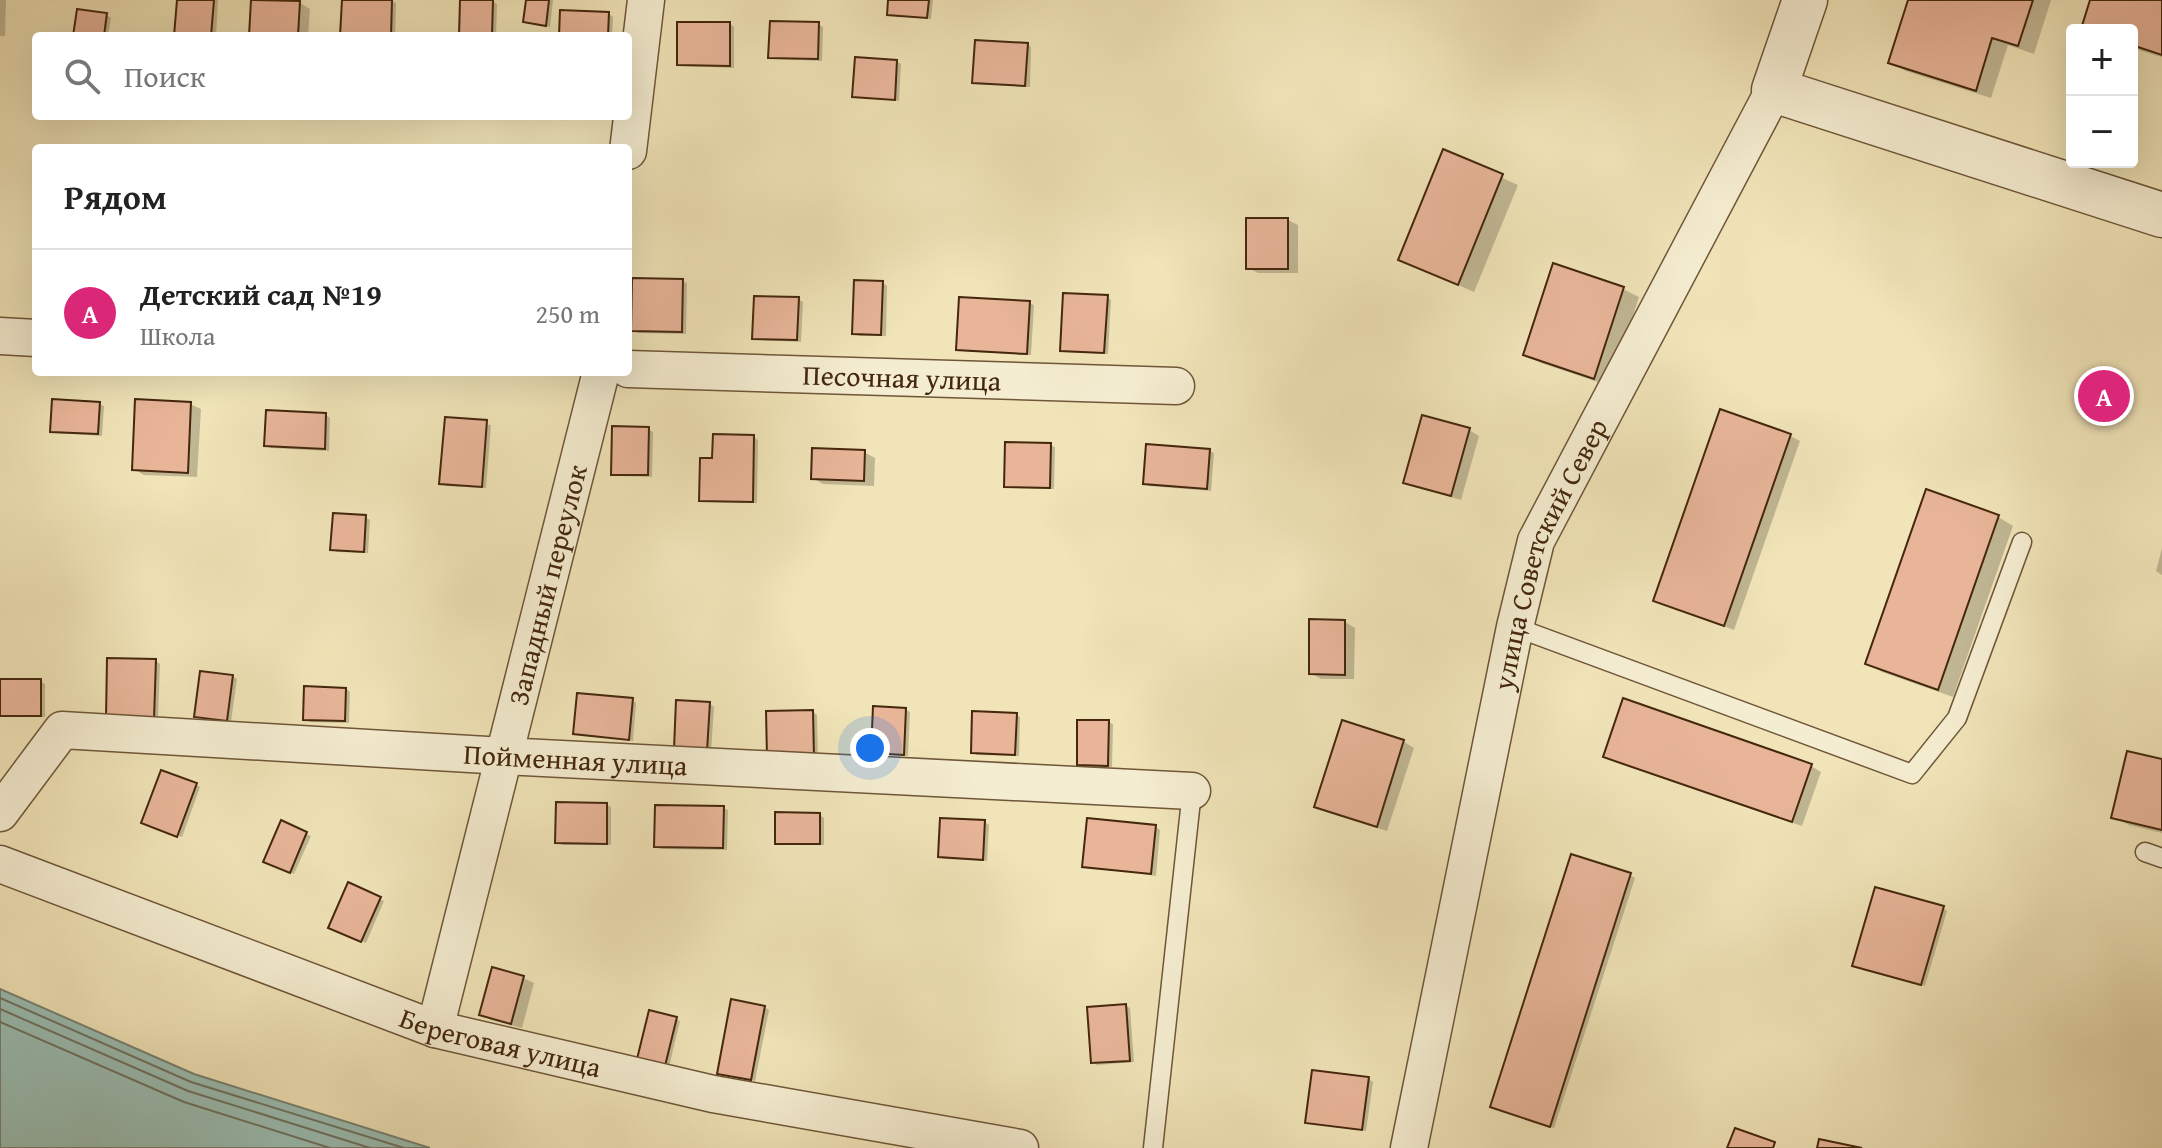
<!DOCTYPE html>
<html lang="ru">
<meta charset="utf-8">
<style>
body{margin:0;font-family:"Gentium Book Plus",serif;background:#f2f2f2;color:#222}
.controls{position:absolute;right:24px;top:24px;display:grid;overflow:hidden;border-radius:8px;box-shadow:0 8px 32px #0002}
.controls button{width:72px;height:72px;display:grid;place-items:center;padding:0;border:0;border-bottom:2px solid #e0e0e0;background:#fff;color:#222;font:40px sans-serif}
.you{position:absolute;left:870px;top:748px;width:28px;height:28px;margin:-20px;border:6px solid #fff;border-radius:50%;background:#1a73e8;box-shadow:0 0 0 12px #1a73e833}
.badge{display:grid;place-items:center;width:52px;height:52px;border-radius:50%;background:#db2777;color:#fff;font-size:26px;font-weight:700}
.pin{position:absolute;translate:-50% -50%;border:4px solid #fff;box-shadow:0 2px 8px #0006}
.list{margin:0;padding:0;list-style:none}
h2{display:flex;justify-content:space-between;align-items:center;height:104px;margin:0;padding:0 32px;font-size:34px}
h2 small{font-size:26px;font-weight:400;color:#767676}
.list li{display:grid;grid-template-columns:52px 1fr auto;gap:24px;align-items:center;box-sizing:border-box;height:128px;padding:0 32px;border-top:2px solid #e0e0e0}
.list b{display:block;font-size:30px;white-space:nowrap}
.list p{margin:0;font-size:26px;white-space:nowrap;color:#767676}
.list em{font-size:26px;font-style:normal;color:#767676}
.icon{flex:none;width:44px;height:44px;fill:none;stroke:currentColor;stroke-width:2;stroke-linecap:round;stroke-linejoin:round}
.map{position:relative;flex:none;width:2162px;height:1148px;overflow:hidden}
.search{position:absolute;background:#fff;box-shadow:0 8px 32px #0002;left:32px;top:32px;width:600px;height:88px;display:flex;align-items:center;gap:20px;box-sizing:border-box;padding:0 28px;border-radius:8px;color:#767676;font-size:30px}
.panel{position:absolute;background:#fff;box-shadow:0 8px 32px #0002;left:32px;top:144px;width:600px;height:232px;border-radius:8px}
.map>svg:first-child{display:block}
.water{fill:#9abeb3;stroke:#788271;stroke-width:2}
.shadow{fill:#0003}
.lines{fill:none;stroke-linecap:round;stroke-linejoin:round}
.shore{stroke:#6f7260;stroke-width:2}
.building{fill:#e8b599;stroke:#44270d;stroke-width:2}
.service-casing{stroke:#6f5638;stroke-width:21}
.minor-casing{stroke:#6f5638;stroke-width:39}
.tertiary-casing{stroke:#6f5638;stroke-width:47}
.service{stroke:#f5edd1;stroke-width:18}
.minor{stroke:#f5edd1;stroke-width:36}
.tertiary{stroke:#f5edd1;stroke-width:44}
.labels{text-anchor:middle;stroke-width:8;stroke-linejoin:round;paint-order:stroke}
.street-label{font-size:28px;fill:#44270d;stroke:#f5edd1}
</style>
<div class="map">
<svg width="2162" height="1148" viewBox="0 0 2162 1148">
<rect width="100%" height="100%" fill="#f0e4b8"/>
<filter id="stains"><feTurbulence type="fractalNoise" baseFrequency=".0025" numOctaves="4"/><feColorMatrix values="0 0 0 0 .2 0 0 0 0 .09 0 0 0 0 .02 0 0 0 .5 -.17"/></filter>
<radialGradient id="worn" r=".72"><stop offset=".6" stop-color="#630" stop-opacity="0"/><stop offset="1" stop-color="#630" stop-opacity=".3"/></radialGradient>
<path class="water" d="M0,989L194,1074L430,1148H0Z"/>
<g class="shadow">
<path d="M0,0H6L5,36H0Z"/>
<path d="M179,0H218L216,36H176Z"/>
<path d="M344,0L391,1L396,3L395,36H342Z"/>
<path d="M528,0H553L550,27L525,21Z"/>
<path d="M890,0H933L931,19L893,16L889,14Z"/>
<path d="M1910,0H2051L2034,54L2008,45L1991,98L1906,71L1890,62Z"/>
<path d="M2092,0H2162V57L2132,48V30L2083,28Z"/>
<path d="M492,1L497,4L496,36H461Z"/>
<path d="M300,3L310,9L308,36H251Z"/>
<path d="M609,14L613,17L612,36H561Z"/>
<path d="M106,15L111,18L108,36H75Z"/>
<path d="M730,24L734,27V68L683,66L679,64Z"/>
<path d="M818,24L823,27L822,61L775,59L770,57Z"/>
<path d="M1027,44L1031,47L1030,87L979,84L974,82Z"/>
<path d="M897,62L901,64L899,101L854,95Z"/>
<path d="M1444,152L1518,185L1474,292L1400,259Z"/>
<path d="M1288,220L1298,225V273H1258L1248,268Z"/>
<path d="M682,281L687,283L686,334L638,333L634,330Z"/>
<path d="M883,283L887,286L886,336H859L854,333Z"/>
<path d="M1623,289L1639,297L1610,386L1541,363L1525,354Z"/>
<path d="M1107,297L1111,300L1108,354L1066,352L1062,350Z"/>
<path d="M798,299L803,302L801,342L759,340L754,337Z"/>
<path d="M1029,303L1034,305L1031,355L962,351L958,349Z"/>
<path d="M99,404L104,406L102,436L57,433L52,431Z"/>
<path d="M190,404L201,409L197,477L144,475L134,469Z"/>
<path d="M326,415L330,418L329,451L271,448L266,445Z"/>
<path d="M446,419L491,425L486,488L446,486L441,483Z"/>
<path d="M648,429L653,432L652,477L618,476L613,474Z"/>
<path d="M1469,430L1479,436L1461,500L1416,487L1406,482Z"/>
<path d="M1790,436L1800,441L1734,630L1655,600Z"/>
<path d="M754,437L758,440L757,503L705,502L701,500L714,460Z"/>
<path d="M1050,445L1055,447L1054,489L1011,488L1006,485Z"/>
<path d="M1210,451L1214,453L1211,491L1149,486L1145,483Z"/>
<path d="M864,452L875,458L874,486L823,484L813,478Z"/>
<path d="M365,517L370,520L368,553L337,552L333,549Z"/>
<path d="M1998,517L2013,526L1953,697L1882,672L1867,663Z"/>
<path d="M2162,548V575L2156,571Z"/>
<path d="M1345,622L1355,628L1354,679H1321L1311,673Z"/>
<path d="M156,661L160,664L158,721L112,719Z"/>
<path d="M232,676L237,679L231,722L196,716Z"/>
<path d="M0,681H40L45,684V717H0Z"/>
<path d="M346,689L350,692L349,723L310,722L305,719Z"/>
<path d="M632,700L636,703L633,741L575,733Z"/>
<path d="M710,704L714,707L711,752L676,748Z"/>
<path d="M906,710L910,712L908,756L873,752Z"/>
<path d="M813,712L817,715L818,760L769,757Z"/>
<path d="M1016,715L1020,717L1019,756L977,755L973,752Z"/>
<path d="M1108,722L1113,724L1112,767H1084L1079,764Z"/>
<path d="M1343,723L1404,742L1414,748L1387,831L1326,812L1316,806Z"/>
<path d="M1605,756L1811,766L1821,772L1802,826L1615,762Z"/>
<path d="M2162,761V833L2129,825L2114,817Z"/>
<path d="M196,785L200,787L182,837L148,825Z"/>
<path d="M607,805L611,807V845H562L557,842Z"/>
<path d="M723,808L728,810L727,850L661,849L656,846Z"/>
<path d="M820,815L824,818V845H781L777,843Z"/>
<path d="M985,822L989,825L987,861L944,859L940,856Z"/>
<path d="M282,823L311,836L294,874L270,864Z"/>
<path d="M1156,827L1160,830L1156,876L1084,866Z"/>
<path d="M1630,875L1635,878L1554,1128L1496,1109Z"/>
<path d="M380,899L384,901L366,943L335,930Z"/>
<path d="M1943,908L1947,911L1925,986L1859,967Z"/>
<path d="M523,978L534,983L522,1028L491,1020L481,1014Z"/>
<path d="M1125,1006L1130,1008L1134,1062L1097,1065L1093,1062Z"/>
<path d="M764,1007L769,1010L755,1081L719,1073Z"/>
<path d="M676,1019L680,1021L669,1067L639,1058Z"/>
<path d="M1368,1079L1373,1082L1366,1131L1307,1121Z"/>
</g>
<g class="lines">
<g class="shore">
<path d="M0,998L191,1082L404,1148"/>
<path d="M0,1009L188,1091L370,1148"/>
<path d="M0,1022L184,1102L330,1148"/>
</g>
</g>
<g class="building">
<path d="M177,0H214L211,36H174Z"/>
<path d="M251,0L300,1L298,36H249Z"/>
<path d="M342,0H392L391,36H340Z"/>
<path d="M460,0H493L492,36H459Z"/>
<path d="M526,0H549L546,26L523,22Z"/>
<path d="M888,0H929L927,18L887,15Z"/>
<path d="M1908,0H2033L2018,46L1992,38L1976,91L1888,63Z"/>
<path d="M2090,0H2162V55L2132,45V30L2081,29Z"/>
<path d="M77,9L107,13L104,36H73Z"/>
<path d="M560,10L609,12L608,36H559Z"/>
<path d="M770,21L819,22L818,59L768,58Z"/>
<path d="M677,22H730V66L677,65Z"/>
<path d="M975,40L1028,43L1025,86L972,83Z"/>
<path d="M855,57L897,60L895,100L852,97Z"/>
<path d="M1443,149L1503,174L1458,285L1398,260Z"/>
<rect x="1246" y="218" width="42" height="51"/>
<path d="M1553,263L1624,287L1594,379L1523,355Z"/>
<path d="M632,278L683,279L682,332L631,331Z"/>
<path d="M854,280L883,281L881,335L852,334Z"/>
<path d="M1063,293L1108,295L1104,353L1060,351Z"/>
<path d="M754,296L799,297L797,340L752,339Z"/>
<path d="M959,297L1030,301L1027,354L956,350Z"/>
<path d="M52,399L100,402L98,434L50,432Z"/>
<path d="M135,399L191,402L188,473L132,470Z"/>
<path d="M1720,409L1791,434L1724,626L1653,601Z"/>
<path d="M266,410L326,413L325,449L264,446Z"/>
<path d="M1422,415L1470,428L1451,496L1403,483Z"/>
<path d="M445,417L487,420L482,487L439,484Z"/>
<path d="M612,426L649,427L648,475H611Z"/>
<path d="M713,434L754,435L753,502L699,501L700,458H712Z"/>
<path d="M1005,442L1051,443L1050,488L1004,487Z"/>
<path d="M1146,444L1210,449L1207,489L1143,484Z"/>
<path d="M812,448L865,450L864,481L811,479Z"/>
<path d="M1926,489L1999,515L1938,690L1865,664Z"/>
<path d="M333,513L366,515L364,552L330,550Z"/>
<path d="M1309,619L1345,620V675L1309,674Z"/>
<path d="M107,658L156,659L154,720L106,718Z"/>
<path d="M200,671L233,675L227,721L194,717Z"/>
<rect x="0" y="679" width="41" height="37"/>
<path d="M304,686L346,688L345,721L303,720Z"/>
<path d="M577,693L633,698L629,740L573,734Z"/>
<path d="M1623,698L1812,764L1792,822L1603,757Z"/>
<path d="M676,700L710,702L707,751L674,749Z"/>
<path d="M873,706L906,708L904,755L871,753Z"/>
<path d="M813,710L814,758H767L766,711Z"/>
<path d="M972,711L1017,713L1015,755L971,753Z"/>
<path d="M1077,720H1109L1108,766L1077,765Z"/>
<path d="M1342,720L1404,740L1377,827L1314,807Z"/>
<path d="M2127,751L2162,759V830L2111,818Z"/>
<path d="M161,770L197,783L177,837L141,823Z"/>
<path d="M556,802L607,803V844L555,843Z"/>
<path d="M655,805L724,806L723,848L654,847Z"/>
<path d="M775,812L820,813V844H775Z"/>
<path d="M940,818L985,820L983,860L938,857Z"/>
<path d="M1087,818L1156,825L1151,874L1082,867Z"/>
<path d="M281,820L307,832L290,873L263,862Z"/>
<path d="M1571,854L1631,873L1550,1127L1490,1107Z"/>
<path d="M348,882L381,897L361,942L328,928Z"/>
<path d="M1875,887L1944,906L1921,985L1852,966Z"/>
<path d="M492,967L524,976L511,1024L479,1015Z"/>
<path d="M731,999L765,1006L751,1080L717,1074Z"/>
<path d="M1126,1004L1130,1061L1091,1063L1087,1007Z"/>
<path d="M649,1010L677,1017L665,1066L637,1059Z"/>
<path d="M1312,1070L1369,1077L1362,1130L1305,1123Z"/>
<path d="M1735,1128L1775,1142L1773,1148H1727Z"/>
<path d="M1819,1139L1862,1148H1817Z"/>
</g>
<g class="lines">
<g class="service-casing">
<g id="service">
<path d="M1515,627L1912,774L1957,718L2022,542"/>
<path d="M2145,852L2162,858"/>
<path d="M1153,1148L1192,791"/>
</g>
</g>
<g class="minor-casing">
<g id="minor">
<path d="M628,151L646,0"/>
<path d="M0,336L36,338"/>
<path id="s1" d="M628,369L1176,386"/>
<path id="s2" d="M0,813L62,730L504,756L1192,791"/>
<path id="s3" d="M0,864L435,1029L713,1094L1020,1148"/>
<path id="s4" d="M435,1029L601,372"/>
<path id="s5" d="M1409,1148L1515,627L1536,541L1774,90"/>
</g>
</g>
<g class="tertiary-casing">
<path id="tertiary" d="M1805,0L1774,90L2162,215"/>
</g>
<use href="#service" class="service"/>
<use href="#minor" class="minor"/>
<use href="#tertiary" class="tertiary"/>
</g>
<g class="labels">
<g class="street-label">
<text dy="10" stroke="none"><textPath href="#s1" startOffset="274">Песочная улица</textPath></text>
<text dy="10" stroke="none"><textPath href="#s5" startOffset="612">улица Советский Север</textPath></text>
<text dy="10" stroke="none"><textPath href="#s4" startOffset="458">Западный переулок</textPath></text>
<text dy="10" stroke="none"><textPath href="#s2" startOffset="618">Пойменная улица</textPath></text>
<text dy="10" stroke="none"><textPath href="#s3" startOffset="532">Береговая улица</textPath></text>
</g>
</g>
<rect width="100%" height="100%" filter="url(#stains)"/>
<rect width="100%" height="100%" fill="url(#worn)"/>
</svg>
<div class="controls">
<button>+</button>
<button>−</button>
</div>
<div class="you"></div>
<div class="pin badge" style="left:2104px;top:396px">A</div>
<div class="search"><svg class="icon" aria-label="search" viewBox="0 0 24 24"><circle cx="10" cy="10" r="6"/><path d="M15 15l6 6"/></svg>Поиск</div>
<section class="panel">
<h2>Рядом<small></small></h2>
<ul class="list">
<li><span class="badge">A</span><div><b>Детский сад №19</b><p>Школа</p></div><em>250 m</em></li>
</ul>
</section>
</div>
